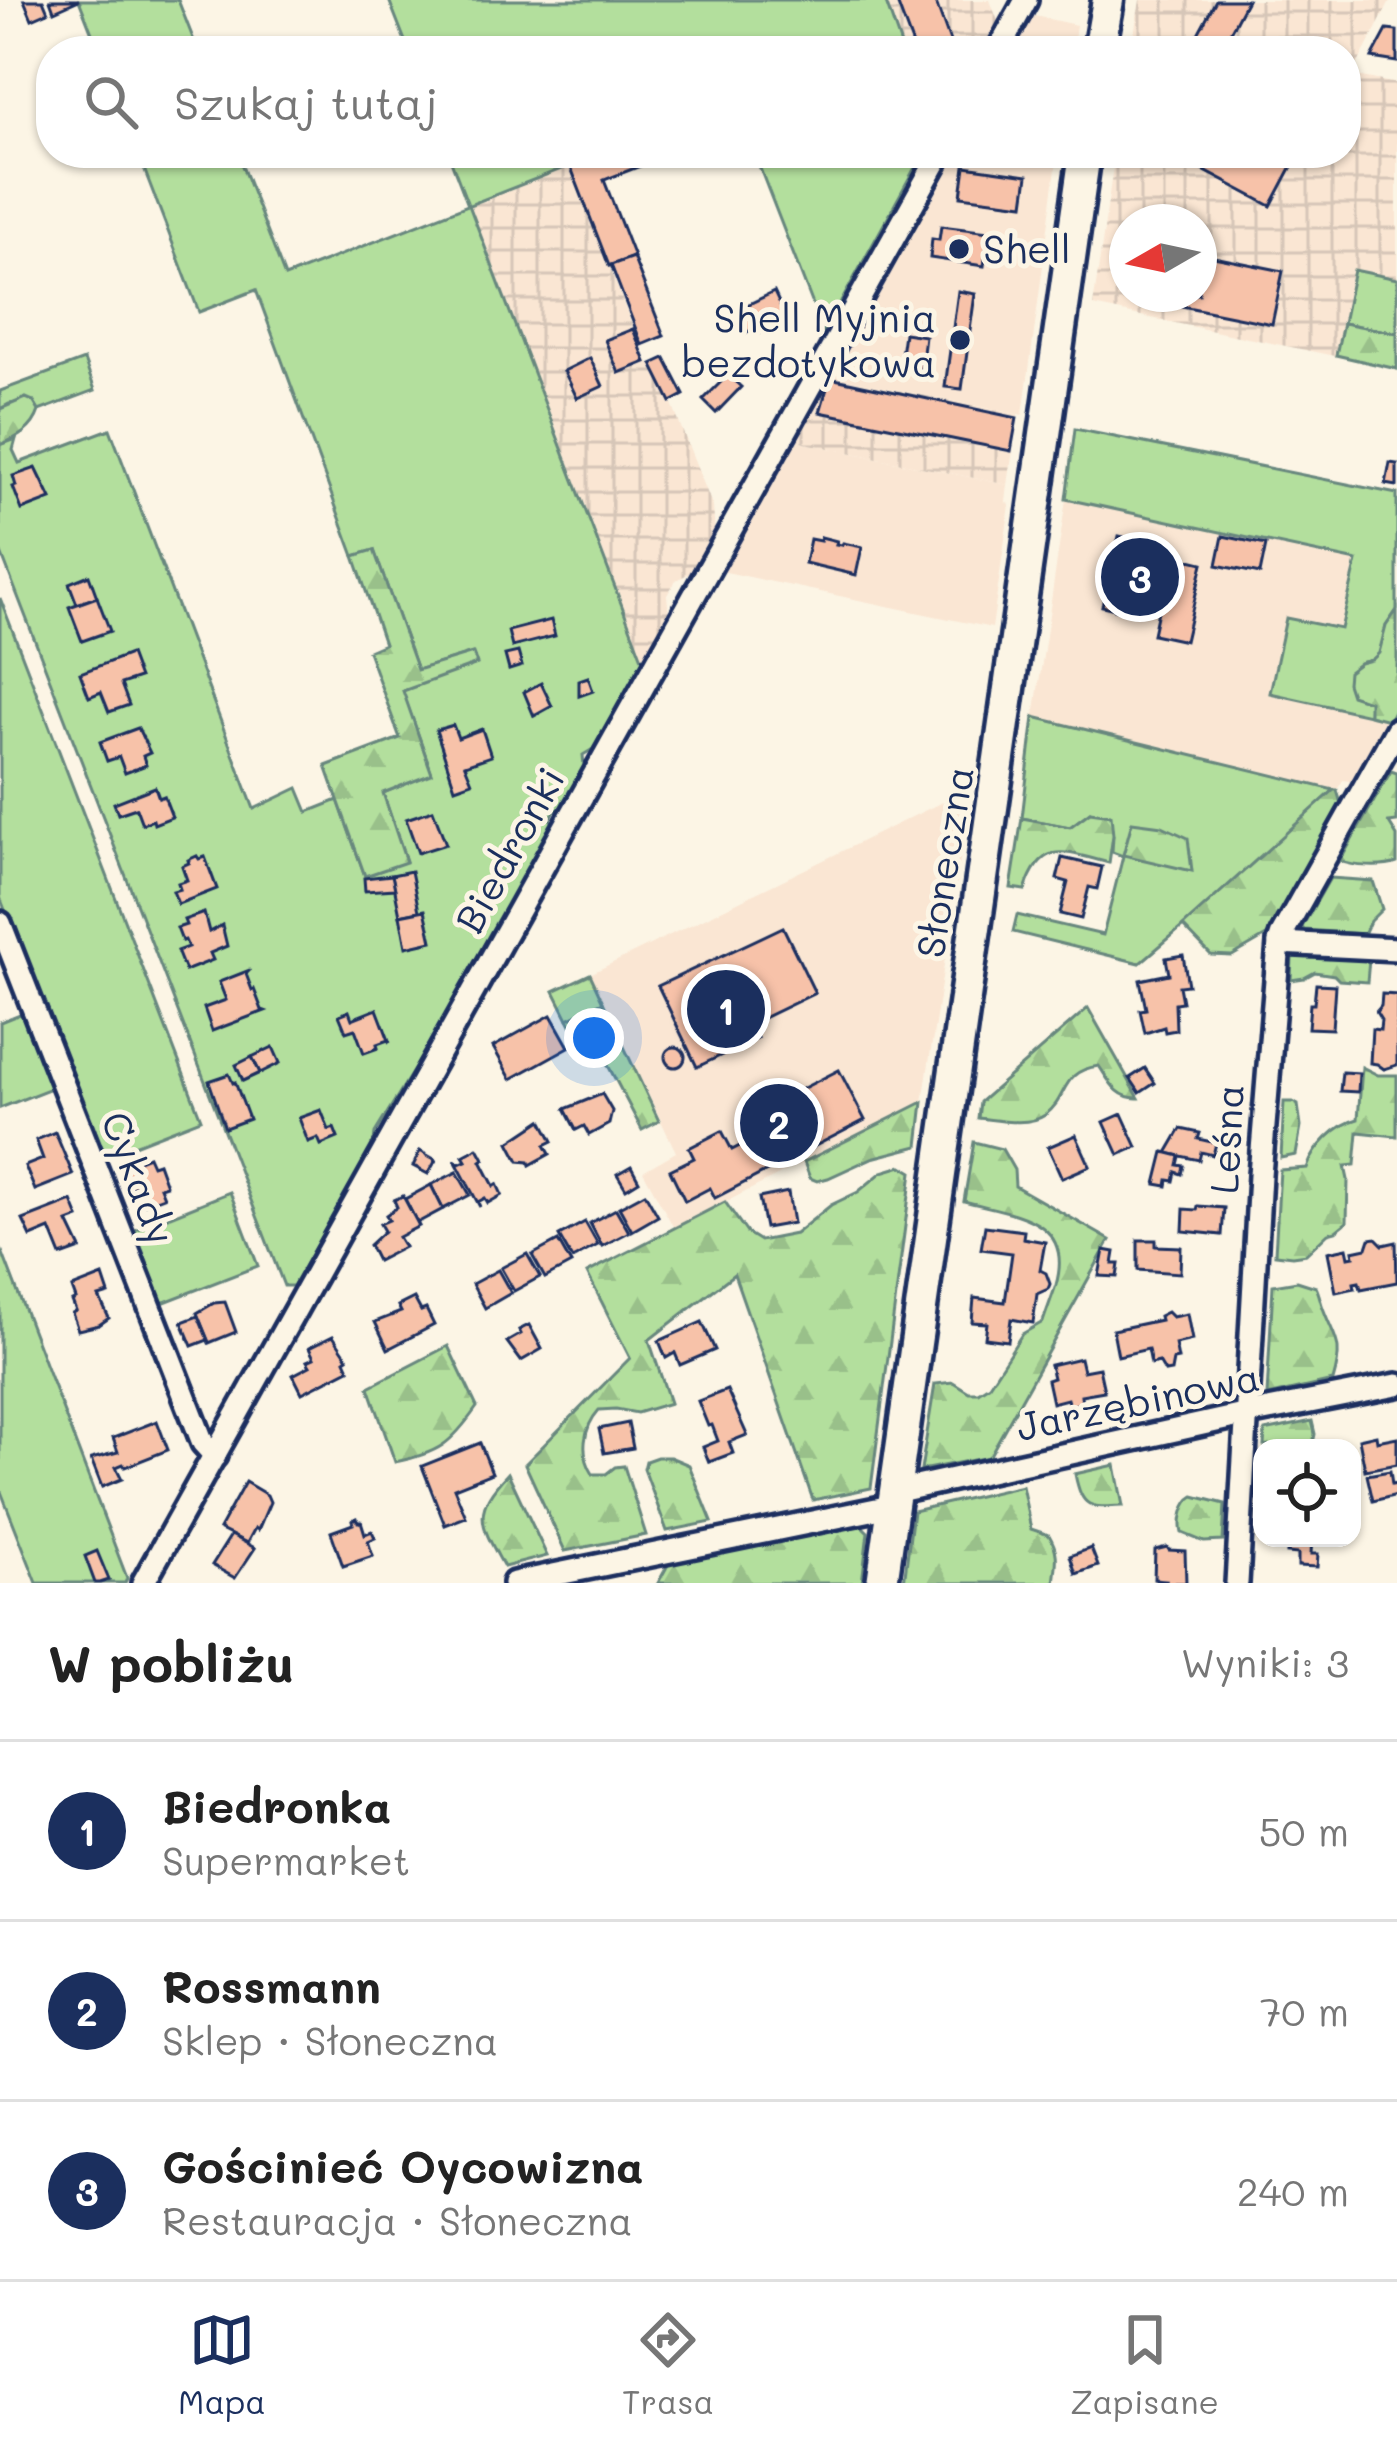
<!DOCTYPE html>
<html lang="pl">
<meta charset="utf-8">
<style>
body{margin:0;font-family:Mali,sans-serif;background:#f2f2f2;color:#222}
.controls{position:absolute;right:36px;bottom:36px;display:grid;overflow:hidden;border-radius:24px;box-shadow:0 3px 9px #0004}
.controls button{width:108px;height:108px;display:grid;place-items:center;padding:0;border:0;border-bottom:3px solid #e0e0e0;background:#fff;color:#222;font:60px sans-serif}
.compass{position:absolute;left:1109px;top:204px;width:108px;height:108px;border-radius:50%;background:#fff;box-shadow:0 3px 9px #0004;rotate:261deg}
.you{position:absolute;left:594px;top:1038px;width:42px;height:42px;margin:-30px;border:9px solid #fff;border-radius:50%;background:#1a73e8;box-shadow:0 0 0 18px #1a73e833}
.badge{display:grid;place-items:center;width:78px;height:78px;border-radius:50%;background:#1b2f5e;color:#fff;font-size:39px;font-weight:700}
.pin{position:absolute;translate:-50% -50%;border:6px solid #fff;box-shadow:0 3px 12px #0006}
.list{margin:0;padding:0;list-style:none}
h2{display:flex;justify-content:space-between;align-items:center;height:156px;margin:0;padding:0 48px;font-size:51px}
h2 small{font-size:39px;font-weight:400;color:#767676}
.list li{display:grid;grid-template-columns:78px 1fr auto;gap:36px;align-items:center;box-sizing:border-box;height:180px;padding:0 48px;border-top:3px solid #e0e0e0}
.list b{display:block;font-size:45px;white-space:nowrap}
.list p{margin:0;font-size:39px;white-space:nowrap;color:#767676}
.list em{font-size:39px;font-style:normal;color:#767676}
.icon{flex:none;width:66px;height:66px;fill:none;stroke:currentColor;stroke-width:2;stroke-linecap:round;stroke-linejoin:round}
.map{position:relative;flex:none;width:1397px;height:1583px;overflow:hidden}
.search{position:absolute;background:#fff;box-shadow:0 3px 9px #0004;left:36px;right:36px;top:36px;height:132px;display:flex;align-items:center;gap:30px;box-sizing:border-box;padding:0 42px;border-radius:48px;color:#767676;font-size:45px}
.sheet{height:696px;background:#fff}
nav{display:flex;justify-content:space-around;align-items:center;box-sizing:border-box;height:168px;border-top:3px solid #e0e0e0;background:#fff;font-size:33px;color:#767676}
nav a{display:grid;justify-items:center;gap:6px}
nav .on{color:#1b2f5e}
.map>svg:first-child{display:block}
.built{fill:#fae6d3}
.industrial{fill:url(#industrial-grid);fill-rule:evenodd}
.green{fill:#b3df9d;stroke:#67877e;stroke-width:3}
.forest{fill:url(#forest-firs);stroke:#67877e;stroke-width:3}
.building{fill:#f7c2a9;stroke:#1b2f5e;stroke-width:3}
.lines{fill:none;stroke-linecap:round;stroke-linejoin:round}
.street-casing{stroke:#1b2f5e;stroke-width:30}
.secondary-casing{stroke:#1b2f5e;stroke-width:39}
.street{stroke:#fcf5e5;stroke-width:21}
.secondary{stroke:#fcf5e5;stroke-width:30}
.poi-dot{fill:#1b2f5e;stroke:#fcf5e5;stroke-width:4.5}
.labels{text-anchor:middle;stroke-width:10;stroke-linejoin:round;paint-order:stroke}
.poi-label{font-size:39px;fill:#1b2f5e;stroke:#fcf5e5;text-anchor:start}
.street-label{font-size:39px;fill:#1b2f5e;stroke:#fcf5e5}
</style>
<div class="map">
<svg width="1397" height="1583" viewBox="0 0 1397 1583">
<defs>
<pattern id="industrial-grid" width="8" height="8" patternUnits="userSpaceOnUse" patternTransform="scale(3)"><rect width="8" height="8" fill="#fae6d3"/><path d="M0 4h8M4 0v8" fill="none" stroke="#d6c6b8"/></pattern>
<pattern id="forest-firs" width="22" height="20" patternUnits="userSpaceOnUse" patternTransform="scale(3)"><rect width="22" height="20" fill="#b3df9d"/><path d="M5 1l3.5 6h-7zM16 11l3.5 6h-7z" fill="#99c08a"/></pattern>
</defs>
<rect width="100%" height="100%" fill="#fcf5e5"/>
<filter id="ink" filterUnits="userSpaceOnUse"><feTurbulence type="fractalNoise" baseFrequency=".00833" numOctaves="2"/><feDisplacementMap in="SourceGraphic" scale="24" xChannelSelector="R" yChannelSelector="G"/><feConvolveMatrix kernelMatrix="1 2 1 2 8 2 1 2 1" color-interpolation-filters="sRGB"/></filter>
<g filter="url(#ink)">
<g class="built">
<path d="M1030,15L1076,25L1072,51H1011Z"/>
<path d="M956,153H1058L1023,415L831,377Z"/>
<path d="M795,441L1008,485L1006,502L1010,505L992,628L721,571Z"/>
<path d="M1066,499L1357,561L1341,630L1270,692L1389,720L1356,782L1343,780L1337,790H1334L1034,717Z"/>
<path d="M971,788L923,1102L674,1228L643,1171L676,1152L590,974Z"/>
</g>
<g class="industrial">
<path d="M885,0H990L998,21L981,51H903Z"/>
<path d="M1140,0H1391L1352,75L1397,84V369L1093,306L1115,153H1346V51H1131ZM1127,222H1199V294H1127Z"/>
<path d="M570,165L646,361L652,364L671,402L713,507L715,534L694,571L676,580L667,595L669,615L643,661L468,204Z"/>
<path d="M830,377L1018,414L1008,485L795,441Z"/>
</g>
<g class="green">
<path d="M79,0H178L198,51H99Z"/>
<path d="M389,0H885L903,51H409Z"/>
<path d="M138,153H237L285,277L468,205L448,153H602L469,205L643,661L593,749L583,755L584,766L560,809L555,810L550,819L553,822L424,1053L375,1133L374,1143L293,1286H284L0,550V445L16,439L13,450L19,463L110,429L254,809L298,788L308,812L338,800L365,876L406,861L383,793L432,773L402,690L476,664L472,653L417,670L374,550L354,556L256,290L199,312Z"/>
<path d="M754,153H923L824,333Z"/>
<path d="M1354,270L1397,279V333L1343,323Z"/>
<path d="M84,360L95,390L39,411L33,401L9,404L0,409V391Z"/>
<path d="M1075,429L1397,494V610L1386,626L1380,653L1372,660L1360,663L1370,701L1369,715L1270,693L1286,618L1341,629L1357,561L1066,499Z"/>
<path d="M0,598L201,1119L101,1158L0,897Z"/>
<path d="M1034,717L1334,790L1235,882L1140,963L1013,932L1017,915L1103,935L1123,856L1112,852L1113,835L1090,812L1070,827L1022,818Z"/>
<path d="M590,974L603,1002L568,1019L554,991Z"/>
<path d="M25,1012L54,1087L0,1108V1022Z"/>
<path d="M230,1192L258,1266L157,1305L130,1232Z"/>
<path d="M0,1246L127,1578L125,1583H37L0,1489Z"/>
</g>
<g class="forest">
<path d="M1343,323L1397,333V369L1336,355Z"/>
<path d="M26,398L33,401L39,411C33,430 17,438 0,445V409Z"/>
<path d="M374,550L417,670L473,653L477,664L403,691L432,774L383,793L406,862L365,876L326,766L400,738L368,651L384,644L354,556Z"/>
<path d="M1397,610V705L1389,720L1369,715V701L1351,695L1347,683L1348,672L1360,663L1372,660L1379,653L1386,626Z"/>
<path d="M1391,771L1397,773V822L1389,823L1397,836V863C1384,868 1353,867 1340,861Z"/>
<path d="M1334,790H1337L1342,807L1275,931L1232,956L1211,955L1183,926Z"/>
<path d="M1090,812L1111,815L1113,835L1109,863C1065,852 1042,838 1025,890L1011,888L1022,818L1070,827Z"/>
<path d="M1132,822L1162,826L1188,838L1192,871L1123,855Z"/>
<path d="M1330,878L1373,881L1382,909L1370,921L1364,934L1304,930L1302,927Z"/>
<path d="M1296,954L1369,959L1367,982L1339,980L1334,975L1315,972L1304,978L1291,980L1292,958Z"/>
<path d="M603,1002L659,1121L642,1130L601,1052L588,1057L568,1019Z"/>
<path d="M1088,1008L1139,1098C1117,1099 1110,1082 1099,1066C1059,1071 1069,1098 1045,1115C1028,1127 997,1120 978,1118L980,1102Z"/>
<path d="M1362,1067L1378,1075H1397V1136L1358,1132L1355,1165L1345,1166L1348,1180L1347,1222L1336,1231L1328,1233L1306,1254L1292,1256L1275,1254L1280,1170L1307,1168C1315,1147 1335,1125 1358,1119Z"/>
<path d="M923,1102L918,1146L872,1158L828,1178L817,1181L810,1178L804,1162Z"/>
<path d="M1284,1102H1293L1298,1105L1301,1127L1296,1155L1281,1158Z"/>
<path d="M974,1142L1002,1149L1014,1170L1015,1186L1110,1240L989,1457L921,1470L935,1384L953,1382L969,1392H978L989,1385L1022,1334L1043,1322C1047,1310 1052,1297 1056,1285C1075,1217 1011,1214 964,1201Z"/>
<path d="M902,1166L912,1172L871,1488L813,1500L734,1274L649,1340L670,1403L637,1413L616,1409L599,1410C583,1428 580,1454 593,1474H606L615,1467L624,1466L646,1535L565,1551L525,1464L630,1358L587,1273L725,1202L747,1233L760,1241L795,1234L831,1205L858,1192L882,1172Z"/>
<path d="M1297,1281L1316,1287C1319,1293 1320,1299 1322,1305C1334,1340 1345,1340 1333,1381L1267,1396L1273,1285Z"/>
<path d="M448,1346L477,1407C451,1444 439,1453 395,1462L369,1387Z"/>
<path d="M1312,1421L1315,1434L1312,1448L1264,1446L1265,1431Z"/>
<path d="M657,1457H670L689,1465L712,1522L667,1531L644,1469L646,1461Z"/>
<path d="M1115,1465L1123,1506C1090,1508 1082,1509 1075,1474Z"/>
<path d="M508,1473L547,1556L504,1567C480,1523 471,1512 508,1473Z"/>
<path d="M1022,1486L1031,1529L1049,1535C1060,1553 1056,1564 1054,1583H904L913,1511Z"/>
<path d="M1194,1496L1225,1504L1223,1541L1204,1542L1182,1533C1179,1522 1183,1502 1194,1496Z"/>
<path d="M857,1521L868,1532L862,1583H658L669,1563Z"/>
</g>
<g class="building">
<path d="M24,0H43L48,12L32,19Z"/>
<path d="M50,0H79L54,11Z"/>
<path d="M896,0H935L953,50L915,51Z"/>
<path d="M1216,0H1247L1220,51H1204L1192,45Z"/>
<path d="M1387,30L1397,31V62L1372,58Z"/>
<path d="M602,153H656L658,159L604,180L634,257L609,266L570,165Z"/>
<path d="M1195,153L1237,155L1299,153L1271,206L1190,163Z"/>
<path d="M965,166L1028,175L1024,204L961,196Z"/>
<path d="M941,226L989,232L984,266L930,258L932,239L939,240Z"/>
<path d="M1199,254L1283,271L1272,324L1167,303L1169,294H1199Z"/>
<path d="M633,257L664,336L642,345L611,265Z"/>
<path d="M958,291L975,294L962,389L945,387Z"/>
<path d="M774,292L787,320L756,335L753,329L745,333L740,322L748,318L743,307Z"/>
<path d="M633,329L646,362L619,373L605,340Z"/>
<path d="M904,333L925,336L921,370L905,368L906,363L900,362Z"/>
<path d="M590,358L603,386L577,398L564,371Z"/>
<path d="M665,358L684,395L671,402L652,364Z"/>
<path d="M728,375L741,387L716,413L703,400Z"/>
<path d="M830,378L1017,418L1011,451L820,412Z"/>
<path d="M1390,463L1397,464V486L1386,484Z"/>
<path d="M36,468L51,499L22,510L13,487L16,486L13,476Z"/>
<path d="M1119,536L1159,545L1157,552L1203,563L1185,641L1153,634L1158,611L1136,606L1135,614L1102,606Z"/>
<path d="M1223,536L1266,545L1260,574L1217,565Z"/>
<path d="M821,537L837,541L836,544L842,545L843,543L862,547L856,575L805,563L810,539L820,541Z"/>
<path d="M89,575L97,597L77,604L69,583Z"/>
<path d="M97,597L110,631L82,641L69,607Z"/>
<path d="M551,620L555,636L512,647L508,631Z"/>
<path d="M518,652L522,666L509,670L505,655Z"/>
<path d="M130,654L139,678L121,684L129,705L109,712L101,692L89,697L80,673Z"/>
<path d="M588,677L593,691L579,696V680Z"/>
<path d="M541,683L552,706L534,716L524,692Z"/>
<path d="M453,725L458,738L482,729L491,756L465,765L472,782L455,788L436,730Z"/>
<path d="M138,728L150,753L143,756L146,765L125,773L119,757L107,761L100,742Z"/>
<path d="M155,787L159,798L164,796L172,817L154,824L153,820L142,824L136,808L118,814L114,803Z"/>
<path d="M433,810L446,844L418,853L406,819Z"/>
<path d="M197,856L199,859L205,857L217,889L178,904L173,891L180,889L178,883L187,880L182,866L189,863L188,860Z"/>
<path d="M1062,858L1102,867L1097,889L1089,887L1081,919L1060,914L1068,882L1057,879Z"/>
<path d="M411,871L419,911L400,915L392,875Z"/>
<path d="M392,875L395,889L365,891L364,878Z"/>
<path d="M425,910L432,941L406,947L400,915Z"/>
<path d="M204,913L209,932L222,925L227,946L210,953L213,960L185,971L177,951L188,947L185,940L182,941L177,928L186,925L184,920Z"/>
<path d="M783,927L815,993L751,1024L757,1038L697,1067L658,986Z"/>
<path d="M1183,955L1188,985L1179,986L1182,1002L1175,1003L1176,1030L1165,1032L1164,1027L1145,1033L1140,1010L1146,1009L1140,980L1169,974L1166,958Z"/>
<path d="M250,970L246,974L252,990L254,989L262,1010L265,1011L212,1031L204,1008L226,1000L219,982Z"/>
<path d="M1316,984L1335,985L1332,1029L1308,1028L1310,1004H1314Z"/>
<path d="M1382,994L1397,995V1065L1384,1069L1377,1064L1370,1063L1372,1029L1380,1030L1381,1020L1376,1012L1381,1006Z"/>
<path d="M377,1009L390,1043L388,1040L377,1044L378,1048L364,1053L355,1029L346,1032L339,1015L349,1011L352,1019Z"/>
<path d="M551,1015L569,1047L511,1079L493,1047Z"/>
<circle cx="675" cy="1057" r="10"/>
<path d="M273,1047L280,1063L260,1073L252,1057Z"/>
<path d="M252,1057L260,1073L243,1081L236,1065Z"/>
<path d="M1145,1068L1155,1083L1140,1093L1130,1078Z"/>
<path d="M839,1070L865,1120L715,1198L710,1188L685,1201L670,1170L694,1158L689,1148L722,1131L732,1150L753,1139L743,1119Z"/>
<path d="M1342,1072L1359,1073L1358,1092L1340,1091Z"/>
<path d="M229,1074L233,1083L235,1082L249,1119L225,1128L209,1081Z"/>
<path d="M602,1094L612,1111L609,1124L589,1135L584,1126L576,1130L565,1109Z"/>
<path d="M321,1110L329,1130L334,1128L338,1138L321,1145L318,1138L308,1142L299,1118Z"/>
<path d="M1122,1114L1137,1147L1119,1155L1104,1122Z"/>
<path d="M542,1120L553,1141L545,1145L550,1154L530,1165L529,1162L519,1161L509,1142Z"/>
<path d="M1181,1129L1200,1133L1198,1139L1216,1143L1213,1155L1201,1152L1199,1160L1167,1153Z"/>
<path d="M55,1132L73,1175L35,1190L25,1166L43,1159L36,1140Z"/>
<path d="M1076,1135L1090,1166L1062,1178L1048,1147Z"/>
<path d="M478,1148L484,1159L481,1161L494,1186L497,1184L502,1195L488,1203L485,1198L478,1202L480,1207L455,1160L459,1164L466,1161L463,1156Z"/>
<path d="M420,1151L436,1160L428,1174L413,1166Z"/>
<path d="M1164,1152L1180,1156L1178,1165L1184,1166L1182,1174L1176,1172L1174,1181L1168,1180L1167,1186L1156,1184Z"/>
<path d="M148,1156L152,1165L158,1163L166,1185L160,1187L164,1197L145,1204L137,1186L131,1188L123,1166Z"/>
<path d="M631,1166L639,1181L626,1189L617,1174Z"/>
<path d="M457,1172L470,1195L443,1209L431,1185Z"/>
<path d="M431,1185L443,1209L417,1223L405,1199Z"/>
<path d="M788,1192L793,1223L765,1228L759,1198Z"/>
<path d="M645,1193L658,1216L632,1231L619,1207Z"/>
<path d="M403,1196L419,1226L398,1237L404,1247L377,1261L369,1245L384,1231L380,1224L389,1220L386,1215L397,1207L394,1200Z"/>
<path d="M72,1201L79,1218L68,1222L81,1249L61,1256L50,1229L31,1237L23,1220Z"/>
<path d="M1198,1206L1224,1208L1222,1235L1183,1231L1184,1209L1197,1210Z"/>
<path d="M616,1209L629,1232L602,1246L590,1223Z"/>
<path d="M585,1222L598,1245L572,1259L559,1236Z"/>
<path d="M985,1226L1024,1231L1023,1238L1045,1242L1040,1270L1046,1273L1050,1284L1048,1289L1037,1294L1033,1323L1011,1319L1008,1341L985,1338L987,1323L972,1322L974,1298L1005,1302L1012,1253L981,1249Z"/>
<path d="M1376,1238L1383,1245L1396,1242L1397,1282L1361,1289L1359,1282L1354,1283L1355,1288L1336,1292L1328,1252L1347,1248L1349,1257L1354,1256L1353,1251L1367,1248L1370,1239Z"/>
<path d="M1138,1240H1156V1246L1181,1247L1180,1273L1138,1270Z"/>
<path d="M558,1241L571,1264L545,1278L532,1255Z"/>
<path d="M1104,1250L1115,1252L1113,1264H1119L1117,1277L1099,1276Z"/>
<path d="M527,1254L540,1277L514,1291L501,1268Z"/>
<path d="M498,1270L511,1293L485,1308L472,1284Z"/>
<path d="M103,1276L109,1294L99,1297L109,1318L99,1325L78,1330L72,1313L76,1311L72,1301L76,1299L72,1288Z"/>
<path d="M414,1298L421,1311L426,1309L434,1325L388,1349L375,1322L401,1312L398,1306Z"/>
<path d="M225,1302L236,1332L209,1343L197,1313L214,1303Z"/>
<path d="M1167,1312L1172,1317L1187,1314L1192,1340L1175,1344L1178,1359L1173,1360L1171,1371L1165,1372L1159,1362L1151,1364L1148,1349L1118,1356L1113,1330L1160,1320L1159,1316Z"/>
<path d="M198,1316L208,1340L192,1346L182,1322Z"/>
<path d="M702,1322L715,1350L680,1365L675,1353L666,1358L659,1341Z"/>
<path d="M529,1325L542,1349L521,1361L507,1342L521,1334L519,1330Z"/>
<path d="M333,1336L348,1358L345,1360L349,1369L302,1393L293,1375L310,1366L307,1361L314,1358L309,1348Z"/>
<path d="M1080,1358L1083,1371L1099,1368L1104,1391L1081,1395L1082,1403L1069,1406L1067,1399L1052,1403L1047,1380L1053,1378L1050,1365Z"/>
<path d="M727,1390L747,1435L729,1442L733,1453L709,1462L703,1447L718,1441L712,1425L708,1426L698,1401Z"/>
<path d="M157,1421L168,1450L125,1467L123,1464L116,1467L122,1479L102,1487L91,1459L118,1452L113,1438Z"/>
<path d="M628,1423L633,1448L604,1453L599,1429Z"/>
<path d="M1376,1435L1377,1441L1397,1437V1464L1365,1470L1359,1439Z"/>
<path d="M480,1443L492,1473L454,1488L466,1517L445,1525L422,1466Z"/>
<path d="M1390,1471L1392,1484L1397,1483V1495L1373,1501L1367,1475Z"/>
<path d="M245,1482L267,1495L270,1502L258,1530L255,1528L247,1543L219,1529Z"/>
<path d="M357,1518L358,1522L361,1521L365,1534L372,1531L375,1538L368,1541L373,1556L343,1566L331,1532L353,1524L352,1520Z"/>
<path d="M231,1535L255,1548L235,1578L212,1565Z"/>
<path d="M1283,1538H1312L1311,1554H1318L1317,1567L1298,1566V1554L1287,1553L1288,1541L1282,1540Z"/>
<path d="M1167,1547L1169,1550L1185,1551L1186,1583H1165L1166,1580L1154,1579L1155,1550Z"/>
<path d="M1091,1548L1098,1566L1076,1574L1070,1556Z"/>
<path d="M97,1551L109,1580L100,1583H95L85,1556Z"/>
</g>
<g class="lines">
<g class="street-casing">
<g id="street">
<path d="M998,51L1026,0"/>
<path d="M0,923L203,1443L215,1456"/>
<path d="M1279,943L1397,949"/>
<path d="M894,1492L1248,1414L1397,1385"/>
<path d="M143,1583L941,153"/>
<path d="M514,1583L891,1506"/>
<path d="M1237,1583L1260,1175L1279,943L1282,934L1397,729"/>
</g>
</g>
<g class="secondary-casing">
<g id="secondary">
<path d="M1099,51L1108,0"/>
<path d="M882,1583L1085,153"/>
</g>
</g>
<use href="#street" class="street"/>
<use href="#secondary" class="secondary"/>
</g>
</g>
<g class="poi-dot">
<circle cx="959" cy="249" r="12"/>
<circle cx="960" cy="340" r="12"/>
</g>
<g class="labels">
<g class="poi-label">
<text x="983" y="263">Shell</text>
<text x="936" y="332" text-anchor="end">Shell Myjnia<tspan x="936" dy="45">bezdotykowa</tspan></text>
</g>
<g class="street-label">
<text transform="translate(510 850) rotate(-61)" y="14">Biedronki</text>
<text transform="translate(945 862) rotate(-81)" y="14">Słoneczna</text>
<text transform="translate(1227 1139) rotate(-87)" y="14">Leśna</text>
<text transform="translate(138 1178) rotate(69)" y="14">Cykady</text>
<text transform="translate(1138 1402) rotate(-12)" y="14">Jarzębinowa</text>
</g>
</g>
</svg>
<div class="controls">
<button><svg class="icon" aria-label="locate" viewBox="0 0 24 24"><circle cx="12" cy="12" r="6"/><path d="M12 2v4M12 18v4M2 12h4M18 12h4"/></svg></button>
</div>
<svg class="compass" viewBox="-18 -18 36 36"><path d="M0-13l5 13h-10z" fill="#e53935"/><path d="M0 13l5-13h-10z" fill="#767676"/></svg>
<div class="you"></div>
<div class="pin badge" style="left:726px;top:1009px">1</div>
<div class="pin badge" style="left:779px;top:1123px">2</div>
<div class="pin badge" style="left:1140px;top:577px">3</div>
<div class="search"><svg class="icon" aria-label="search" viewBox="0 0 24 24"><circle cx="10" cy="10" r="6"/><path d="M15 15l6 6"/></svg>Szukaj tutaj</div>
</div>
<section class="sheet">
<h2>W pobliżu<small>Wyniki: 3</small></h2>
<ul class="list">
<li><span class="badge">1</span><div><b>Biedronka</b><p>Supermarket</p></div><em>50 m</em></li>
<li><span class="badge">2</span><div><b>Rossmann</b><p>Sklep · Słoneczna</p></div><em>70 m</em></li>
<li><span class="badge">3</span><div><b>Gościnieć Oycowizna</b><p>Restauracja · Słoneczna</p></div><em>240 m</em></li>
</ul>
</section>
<nav>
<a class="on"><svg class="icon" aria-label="map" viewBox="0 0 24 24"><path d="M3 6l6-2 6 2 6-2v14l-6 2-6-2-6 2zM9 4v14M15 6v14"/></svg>Mapa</a>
<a><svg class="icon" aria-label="directions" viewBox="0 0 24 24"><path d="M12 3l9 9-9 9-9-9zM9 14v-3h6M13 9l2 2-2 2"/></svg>Trasa</a>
<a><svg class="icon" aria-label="saved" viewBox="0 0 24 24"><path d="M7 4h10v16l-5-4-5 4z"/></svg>Zapisane</a>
</nav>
